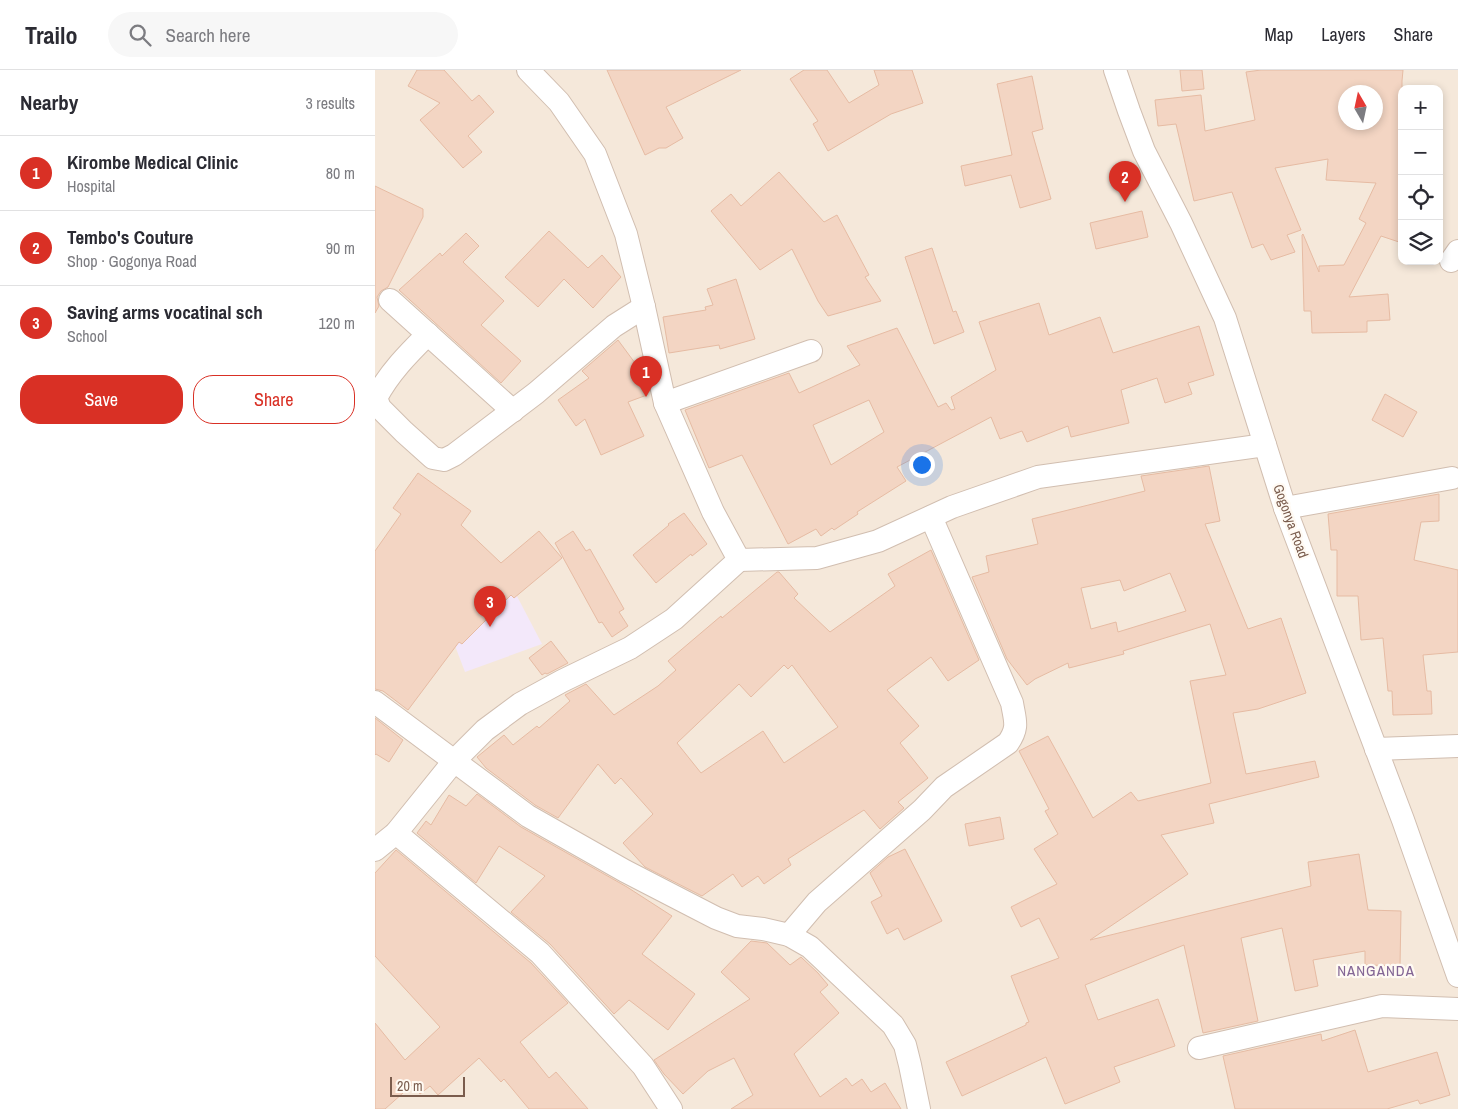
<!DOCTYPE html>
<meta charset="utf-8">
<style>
body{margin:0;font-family:"Archivo Narrow",sans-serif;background:#f7f7f7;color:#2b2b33}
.controls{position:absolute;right:15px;top:15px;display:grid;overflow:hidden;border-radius:10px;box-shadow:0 2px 8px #0003}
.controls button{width:45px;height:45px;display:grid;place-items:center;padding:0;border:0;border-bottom:1px solid #e1e1e2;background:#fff;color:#2b2b33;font:25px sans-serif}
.compass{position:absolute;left:963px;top:15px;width:45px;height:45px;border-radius:50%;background:#fff;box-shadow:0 2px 8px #0003;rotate:351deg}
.scale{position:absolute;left:15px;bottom:12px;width:75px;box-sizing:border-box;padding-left:5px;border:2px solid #7a5c4d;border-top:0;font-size:14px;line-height:18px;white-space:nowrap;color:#7a5c4d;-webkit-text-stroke:4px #fffaf3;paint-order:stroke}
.you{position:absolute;left:546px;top:394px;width:18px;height:18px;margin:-12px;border:4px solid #fff;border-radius:50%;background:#1a73e8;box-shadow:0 0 0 8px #1a73e833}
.badge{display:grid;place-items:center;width:32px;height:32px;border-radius:50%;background:#d93025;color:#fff;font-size:16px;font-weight:700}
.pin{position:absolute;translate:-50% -41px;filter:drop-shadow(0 1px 2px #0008)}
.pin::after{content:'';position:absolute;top:26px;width:18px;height:15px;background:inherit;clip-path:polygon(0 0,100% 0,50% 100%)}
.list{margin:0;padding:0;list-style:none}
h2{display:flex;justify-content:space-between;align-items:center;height:65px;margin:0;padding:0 20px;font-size:21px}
h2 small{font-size:16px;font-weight:400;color:#7c7c81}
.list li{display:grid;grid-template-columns:32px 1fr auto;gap:15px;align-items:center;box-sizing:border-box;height:75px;padding:0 20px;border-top:1px solid #e1e1e2}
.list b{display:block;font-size:19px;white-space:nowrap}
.list p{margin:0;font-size:16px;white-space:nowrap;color:#7c7c81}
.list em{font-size:16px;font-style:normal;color:#7c7c81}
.actions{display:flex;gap:10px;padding:15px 20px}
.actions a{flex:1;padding:11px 0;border:1px solid #d93025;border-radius:20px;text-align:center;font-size:18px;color:#d93025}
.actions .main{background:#d93025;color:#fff}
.icon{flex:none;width:28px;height:28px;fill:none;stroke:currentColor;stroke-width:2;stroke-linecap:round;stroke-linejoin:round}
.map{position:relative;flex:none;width:1083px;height:1039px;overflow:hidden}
header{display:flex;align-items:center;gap:30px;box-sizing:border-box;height:70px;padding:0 25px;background:#fff;border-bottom:1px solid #e1e1e2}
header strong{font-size:24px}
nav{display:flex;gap:28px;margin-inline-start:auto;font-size:18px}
.search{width:350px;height:45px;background:#f7f7f7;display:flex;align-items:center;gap:12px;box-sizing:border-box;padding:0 18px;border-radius:28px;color:#7c7c81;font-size:19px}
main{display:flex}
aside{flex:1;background:#fff}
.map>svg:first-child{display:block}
.residential{fill:#f5e8da;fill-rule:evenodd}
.education{fill:#f3e8fa}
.building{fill:#f3d5c3;stroke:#e6bba3;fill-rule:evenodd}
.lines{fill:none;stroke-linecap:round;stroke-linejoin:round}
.minor-casing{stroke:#d1beb0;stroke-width:24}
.minor{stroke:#fff;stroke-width:22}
.labels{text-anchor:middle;stroke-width:4.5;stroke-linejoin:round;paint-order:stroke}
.street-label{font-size:14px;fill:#7a5c4d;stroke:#fffaf3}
.neighbourhood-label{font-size:15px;letter-spacing:1px;fill:#846695;stroke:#fffaf3}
</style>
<header>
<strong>Trailo</strong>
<div class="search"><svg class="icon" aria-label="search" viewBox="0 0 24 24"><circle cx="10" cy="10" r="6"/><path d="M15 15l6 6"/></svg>Search here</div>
<nav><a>Map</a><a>Layers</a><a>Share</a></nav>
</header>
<main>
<aside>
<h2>Nearby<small>3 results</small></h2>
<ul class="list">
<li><span class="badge">1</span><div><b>Kirombe Medical Clinic</b><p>Hospital</p></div><em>80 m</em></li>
<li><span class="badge">2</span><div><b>Tembo's Couture</b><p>Shop · Gogonya Road</p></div><em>90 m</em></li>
<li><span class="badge">3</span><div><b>Saving arms vocatinal sch</b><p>School</p></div><em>120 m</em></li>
</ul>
<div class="actions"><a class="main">Save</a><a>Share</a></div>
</aside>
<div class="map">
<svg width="1083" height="1039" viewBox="0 0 1083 1039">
<rect width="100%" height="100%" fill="#fdf6ec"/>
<path class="residential" d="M0,0H1083V1039H0ZM1027,19H1064V191H1027ZM971,22H1001V52H971Z"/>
<path class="education" d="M123,490L167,574L90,602L66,539Z"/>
<g class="building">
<path d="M42,0H69L97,31L104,25L119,42L93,66L107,82L88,98L45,50L65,33L33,16Z"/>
<path d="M232,0H366L291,37L308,68L291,78H284L270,85Z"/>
<path d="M429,0H452L474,33L504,15L499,0H537L548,33L516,44L453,81L438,54L443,51L415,9Z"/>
<path d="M805,0H827L829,19L807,21Z"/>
<path d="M886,0H1028L1027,11V173L1006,166L974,227L1013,224L1015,250L992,251V262L937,263L936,241H929L927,165L928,164L944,202V196L969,195L991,153L984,149L1001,113L951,110L953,89L900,98L926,160L912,165L920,182L896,190L888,174L877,178L857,122L819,131L801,54L783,56L780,30L826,25L830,61L880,50L871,2ZM970,22H1000V52H970Z"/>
<path d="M657,6L668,59L657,62L676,129L645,138L636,105L590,116L586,96L637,85L622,14Z"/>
<path d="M404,102L449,152L462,145L494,205L490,207L506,231L453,246L443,231L417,179L385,200L336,141L356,124L366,136Z"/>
<path d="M0,116L48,139V147L13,217L6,221L2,227L4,236L0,243Z"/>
<path d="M767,141L773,167L721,179L715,153Z"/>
<path d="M174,161L213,198L227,185L246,207L218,238L189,209L163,237L130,207Z"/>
<path d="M91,163L104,176L88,192L129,231L106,255L146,291L126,313L24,220L65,183L67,186Z"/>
<path d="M557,178L578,242L581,241L589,262L559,274L530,187Z"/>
<path d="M361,209L380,269L345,279L344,275L294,283L288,247L331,240L330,237L338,235L332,219Z"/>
<path d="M664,233L674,265L725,247L738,283L824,256L839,305L813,313L817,324L790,333L782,308L746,320L754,353L696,367L693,356L652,372L647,361L625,369L616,347L522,397L531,411L482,442L483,444L459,460L457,458L446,466L441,459L413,474L367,385L334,398L310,340L414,303L424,323L485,295L472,276L522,258L563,337L571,333L576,340L580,339L576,327L621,300L604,252ZM494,330L509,362L456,395L438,355Z"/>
<path d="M243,270L260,293L272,325L253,332L269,366L226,385L210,349L201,356L183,330L214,308L207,301Z"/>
<path d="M1010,324L1042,342L1028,367L997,350Z"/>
<path d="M834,396L845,451L830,454L873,559L906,548L931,623L883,639L858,643L871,704L940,691L944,707L834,734L839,753L786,765L813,804L715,870L936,816L933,792L984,784L993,840L1026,841L1025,896L990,895V881L938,890L943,916L920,921L907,858L866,868L883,951L828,963L809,875L710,915L723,950L783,929L800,976L739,997L745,1012L690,1034L671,987L587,1026L571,992L651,955V953L654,952L636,906L684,888L664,848L646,857L636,837L682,814L659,779L683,764L670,741L674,739L644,681L673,666L718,748L756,722L763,731L836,713L815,611L851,605L835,554L748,581L749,584L694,598L693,593L660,609L652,615L632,589L597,507L614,502L611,486L663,474L657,449L770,421L766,406ZM795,503L811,541L743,562L741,552L716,559L706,518L745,510L749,521Z"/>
<path d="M43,403L96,441L86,455L126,493L164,461L187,488L139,528L136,525L87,574L84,572L33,640L8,621L0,619V481L26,444L18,438Z"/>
<path d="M1064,424V451L1046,452L1039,490L1083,500V582L1048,585L1052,621H1056L1057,644L1018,645L1017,621H1013L1008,568L986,570L983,526H962V480H956L953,444Z"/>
<path d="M309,443L332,474L317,486L316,484L281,513L258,485L294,455L293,454Z"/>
<path d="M198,461L211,481L215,479L249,539L244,542L253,556L237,567L227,552L224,553L180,473Z"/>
<path d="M556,480L604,590L573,611L556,587L512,620L544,656L525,673L553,708L523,732L529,738L505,759L489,740L413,789L416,795L389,814L383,806L367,817L358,804L327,826L270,797L248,773L278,744L246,708L240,714L223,694L183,748L160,735L111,698L102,687L129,665L138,675L162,656L164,658L195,631L190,625L211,614L239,645L283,616L301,600L293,591L346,546L347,548L402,502H404L423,524L419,528L455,562L520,516L513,504ZM409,595L413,599L417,595L463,657L409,693L388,661L326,703L302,673L364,614L376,627Z"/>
<path d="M176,571L193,593L172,604L170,603L167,605L154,588Z"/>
<path d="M0,648L28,670L14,692L1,684L0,685Z"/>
<path d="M102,724L146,757L252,817L297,846L267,884L320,924L293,960L254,930L239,944L175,874L136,842L170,806L124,776L101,813L42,763L51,751L56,755L74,725L91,736Z"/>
<path d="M625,747L629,769L594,776L590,754Z"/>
<path d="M530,779L567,851L529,870L523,858L512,864L496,832L507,826L495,803L513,787Z"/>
<path d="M21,780L156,893L193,933L145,972L174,1008L181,1002L213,1039H154L129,1009L126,1012L104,988L63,1025L55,1016L45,1024L37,1015L10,1039H0V953L30,990L65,957L0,886V803Z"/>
<path d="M376,871L392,873L415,895L426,887L427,888L443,903L453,915L445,922L464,943L419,984L445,1027L471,1008L477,1016L487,1009L496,1022L510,1013L526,1039H356L378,1025L359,988L333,1001L308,1024L289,1004L279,990L375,929L346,902Z"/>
<path d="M980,960L993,1002L1062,982L1075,1025L1045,1034L1043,1030L1012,1039H860L848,986L946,964L947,971Z"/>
</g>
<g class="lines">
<g class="minor-casing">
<g id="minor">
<path d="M740,0L754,41L769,81L806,153L850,248L910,438L1028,750L1083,906"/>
<path d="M1076,191L1083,181"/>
<path d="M15,230L138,341"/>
<path d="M53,264C33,284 14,303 1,328L5,338L29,362L58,388L69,390L79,385L161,323L239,256L269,237"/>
<path d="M290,333L436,281"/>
<path d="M910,438L1077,408"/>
<path d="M364,490L442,488L503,471L577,437L663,407L890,375"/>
<path d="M0,632L153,746L250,801L341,848L362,856L388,859L414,865L435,877L518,955L530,975L535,995L544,1039"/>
<path d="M1001,679L1083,676"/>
<path d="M21,763L165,883L268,996L296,1039"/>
<path d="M0,780L21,763L79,691L110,660L145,634L187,611L255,578L299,549L364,490L338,442L290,333L269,237L251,164L220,84L184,32L153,0"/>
<path d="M414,865L442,832L547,740L569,717L633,673C644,657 640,651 637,633L556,447"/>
<path d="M824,978L1007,936L1083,939"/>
</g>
</g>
<use href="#minor" class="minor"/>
</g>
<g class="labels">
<g class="street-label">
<text transform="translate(916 451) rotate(70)" y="5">Gogonya Road</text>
</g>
<g class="neighbourhood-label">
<text x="1001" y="906">NANGANDA</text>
</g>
</g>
</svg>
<div class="controls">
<button>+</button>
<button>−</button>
<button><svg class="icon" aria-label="locate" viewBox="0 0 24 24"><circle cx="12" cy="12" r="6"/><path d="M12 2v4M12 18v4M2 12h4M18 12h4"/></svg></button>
<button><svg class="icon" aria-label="layers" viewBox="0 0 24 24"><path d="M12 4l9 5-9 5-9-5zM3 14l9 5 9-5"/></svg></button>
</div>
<svg class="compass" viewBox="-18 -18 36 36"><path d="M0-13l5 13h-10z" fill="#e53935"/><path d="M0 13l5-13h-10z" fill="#7c7c81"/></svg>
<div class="scale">20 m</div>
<div class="you"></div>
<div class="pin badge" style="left:271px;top:327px">1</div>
<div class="pin badge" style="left:750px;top:132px">2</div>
<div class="pin badge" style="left:115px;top:557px">3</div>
</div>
</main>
